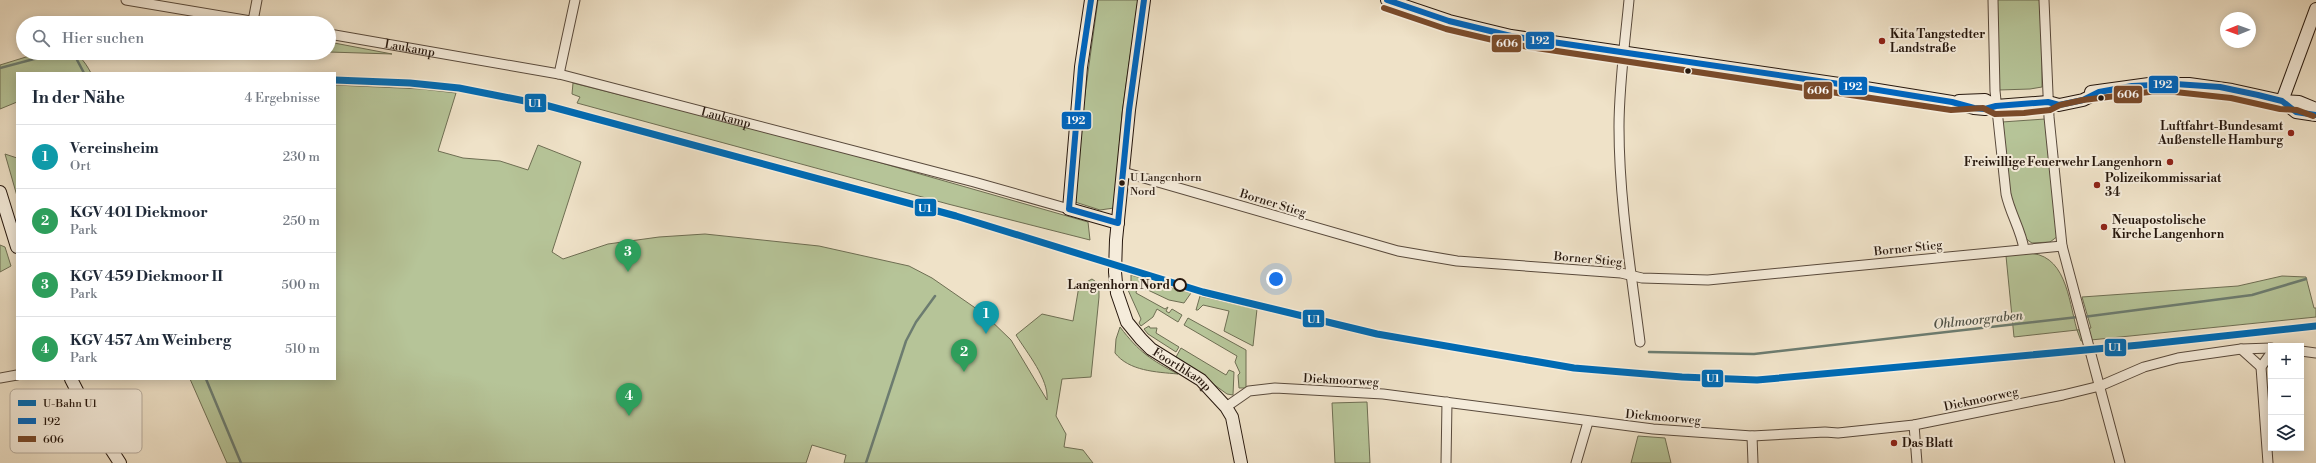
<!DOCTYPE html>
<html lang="de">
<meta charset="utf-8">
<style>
body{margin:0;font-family:"Libre Bodoni",serif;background:#f2f2f3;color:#1f2937}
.controls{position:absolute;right:12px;bottom:12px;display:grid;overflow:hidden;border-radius:0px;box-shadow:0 2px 10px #0003}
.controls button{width:36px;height:36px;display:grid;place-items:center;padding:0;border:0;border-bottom:1px solid #e0e1e3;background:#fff;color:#1f2937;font:20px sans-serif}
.compass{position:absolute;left:2220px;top:12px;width:36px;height:36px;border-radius:50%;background:#fff;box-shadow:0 2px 10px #0003;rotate:269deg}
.you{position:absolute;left:1276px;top:279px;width:14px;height:14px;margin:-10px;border:3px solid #fff;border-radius:50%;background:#1a73e8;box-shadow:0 0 0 6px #1a73e833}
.badge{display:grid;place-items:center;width:26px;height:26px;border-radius:50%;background:#7c3aed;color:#fff;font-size:13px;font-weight:700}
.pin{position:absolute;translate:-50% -33px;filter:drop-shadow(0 1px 2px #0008)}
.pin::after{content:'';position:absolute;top:21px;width:14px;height:12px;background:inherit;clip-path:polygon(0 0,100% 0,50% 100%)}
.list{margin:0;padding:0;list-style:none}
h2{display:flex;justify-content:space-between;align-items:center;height:52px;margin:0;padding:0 16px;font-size:17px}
h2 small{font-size:13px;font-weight:400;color:#747a83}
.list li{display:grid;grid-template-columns:26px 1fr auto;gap:12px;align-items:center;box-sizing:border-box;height:64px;padding:0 16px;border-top:1px solid #e0e1e3}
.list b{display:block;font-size:15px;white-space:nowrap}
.list p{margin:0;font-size:13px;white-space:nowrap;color:#747a83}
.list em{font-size:13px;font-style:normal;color:#747a83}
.icon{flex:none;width:22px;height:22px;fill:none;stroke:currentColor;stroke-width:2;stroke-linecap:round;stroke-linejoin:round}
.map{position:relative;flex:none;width:2316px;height:463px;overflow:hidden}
.search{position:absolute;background:#fff;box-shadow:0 2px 10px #0003;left:16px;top:16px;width:320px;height:44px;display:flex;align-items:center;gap:10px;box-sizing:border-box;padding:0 14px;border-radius:22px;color:#747a83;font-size:15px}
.panel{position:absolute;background:#fff;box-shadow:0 2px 10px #0003;left:16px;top:72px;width:320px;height:308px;border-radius:0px}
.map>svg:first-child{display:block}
.green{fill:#b6c498;stroke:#6e6e53}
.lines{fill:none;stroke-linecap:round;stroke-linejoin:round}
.stream{stroke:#6c7c70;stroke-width:2.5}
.street-casing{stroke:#594a3c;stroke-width:11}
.secondary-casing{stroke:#27180e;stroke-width:14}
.street{stroke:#f5ecdb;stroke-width:9}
.secondary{stroke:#f5ecdb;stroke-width:12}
.bus-1-casing{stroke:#f5ecdb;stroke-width:9}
.bus-2-casing{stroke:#f5ecdb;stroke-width:9}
.bus-1{stroke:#0065bd;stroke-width:6}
.bus-2{stroke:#7a4b2a;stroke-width:6}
.metro-1-casing{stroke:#f5ecdb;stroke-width:10}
.metro-1{stroke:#006ab3;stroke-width:7}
.poi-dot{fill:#8f2418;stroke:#f5ecdb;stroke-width:1.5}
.bus-dot{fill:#27180e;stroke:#f5ecdb;stroke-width:1.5}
.stop-dot{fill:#f5ecdb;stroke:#27180e;stroke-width:2}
.labels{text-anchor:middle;stroke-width:4;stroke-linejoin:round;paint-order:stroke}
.bus-label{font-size:11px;fill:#27180e;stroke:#f5ecdb;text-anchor:start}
.poi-label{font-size:12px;font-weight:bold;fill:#27180e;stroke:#f5ecdb;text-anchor:start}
.street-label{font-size:12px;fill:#27180e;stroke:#f5ecdb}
.stop-label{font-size:12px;font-weight:bold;fill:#27180e;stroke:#f5ecdb;text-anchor:end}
.water-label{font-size:13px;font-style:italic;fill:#4f5247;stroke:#f5ecdb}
.key{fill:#f5ecdb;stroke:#b7ac9e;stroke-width:1}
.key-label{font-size:11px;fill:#27180e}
.line-badge{stroke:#f5ecdb;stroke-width:1.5}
.badge-label{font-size:11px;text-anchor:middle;font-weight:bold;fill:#fff}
</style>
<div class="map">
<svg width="2316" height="463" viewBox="0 0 2316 463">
<rect width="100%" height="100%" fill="#efe2c8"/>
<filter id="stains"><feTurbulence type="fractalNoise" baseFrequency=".005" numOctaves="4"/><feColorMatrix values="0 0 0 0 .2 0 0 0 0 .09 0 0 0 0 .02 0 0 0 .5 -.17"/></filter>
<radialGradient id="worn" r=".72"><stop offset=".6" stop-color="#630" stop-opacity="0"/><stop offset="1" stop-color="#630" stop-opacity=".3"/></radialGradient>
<g class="green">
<path d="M1098,0H1138L1122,114L1114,208L1100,210L1075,202L1081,123Z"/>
<path d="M1996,0H2042V87L2030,89L1999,90Z"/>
<path d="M329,42L392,54L329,52Z"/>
<path d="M39,53C68,53 76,45 91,73H17V102L0,109V65Z"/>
<path d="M573,83L808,142L1088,222L1090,240L948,204L577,103L580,97L572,94Z"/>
<path d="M335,85L422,89L456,93L438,151L463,158L500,161L528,170L538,145L581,162L552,252L563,259L608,244L659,237L705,234L819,246L909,266L932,278L984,314L1011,340L1047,400C1049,379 1027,353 1016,335L1042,314L1073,321L1079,286L1092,279L1099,284V297L1091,377L1062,379L1056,416L1066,434L1064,447L1083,450L1093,463H844L846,455L812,445L806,463H227L190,379H335Z"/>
<path d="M2045,119L2058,236L2050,242L2032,243C2010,234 2004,145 2002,122Z"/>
<path d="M5,154L17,158V196Z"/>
<path d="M0,245L5,247L11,266L0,272Z"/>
<path d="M2025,253C2066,252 2068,298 2077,330L2091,328L2082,297L2238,286L2282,276L2306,277L2314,308H2316V317L2081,341L2077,330L2014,337L2006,256Z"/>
<path d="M1131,275L1191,293L1184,303L1169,300L1131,282Z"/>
<path d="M1128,285L1137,288L1136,293L1165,309L1168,307L1166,311L1169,313L1172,309L1182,315L1178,322L1157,309L1153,317L1141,326L1139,323L1141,319L1128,290Z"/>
<path d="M1200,296L1257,309L1253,346L1224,331L1229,311L1203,305L1198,310H1196Z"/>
<path d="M1188,318L1246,350V388H1239L1238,375L1240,373L1235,362L1237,356L1184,325Z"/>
<path d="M1149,326L1150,328H1157L1156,333L1179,347L1176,352L1148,334L1144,329Z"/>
<path d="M1120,327C1139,352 1151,360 1178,374C1156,372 1129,371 1115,353L1116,339Z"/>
<path d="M1181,348L1226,375L1229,370L1234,372L1233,395L1227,394L1176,357Z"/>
<path d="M1367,402L1370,463H1335L1332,403Z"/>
<path d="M1638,436L1665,438L1671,463H1631Z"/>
</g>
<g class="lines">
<g class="stream">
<path d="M0,68L53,54L76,58L84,73"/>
<path d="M2083,317L2252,295L2306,279"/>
<path d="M1649,352L1754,354L2078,317"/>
<path d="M206,379L241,463"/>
<path d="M866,463L906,341L916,322L935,296"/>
</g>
<g class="street-casing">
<g id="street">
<path d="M126,0L263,23"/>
<path d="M1629,0C1625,42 1619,85 1619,127C1619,199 1631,271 1640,342"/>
<path d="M1993,0L1995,91L2006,194C2010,213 2021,230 2024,249"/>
<path d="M2044,0L2049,117L2062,246L2120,463"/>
<path d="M253,21L257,0"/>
<path id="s1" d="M329,34L559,74L974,182L1069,209"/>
<path d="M559,74L575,0"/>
<path d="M1123,172L1398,251L1457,261L1621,273L1642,278L1708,280L2062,246"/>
<path d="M2241,349L2261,367"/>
<path d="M2301,351L2316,353"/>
<path d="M0,378L17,375"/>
<path d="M1226,407L1249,391L1275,388L1383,394L1653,429L1752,436L1825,432L1838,433L1914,425L2063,395L2100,386L2144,367L2178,358L2241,349L2271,348"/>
<path d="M1914,425L1917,463"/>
<path d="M1752,436L1753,463"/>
<path d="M1446,463L1447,402"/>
<path d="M1576,463L1588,422"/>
<path d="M2268,463L2261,367L2271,353"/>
</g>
</g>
<g class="secondary-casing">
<g id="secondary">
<path d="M1091,0L1081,67L1069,209L1118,223"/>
<path id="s2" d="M1144,0L1129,110L1116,240L1115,272L1117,293L1127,322L1141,339L1151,349L1201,380L1226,407L1232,417L1241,463"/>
<path d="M1387,0L1449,21L1511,36L1853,86L1952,102L1974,108L1985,109L1996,106L2048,102L2059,105L2083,100L2099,92"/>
<path d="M2091,92L2149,84H2189L2232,90L2282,101L2299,102L2316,109"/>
<path d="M1959,101L1985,100L1996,106"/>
<path d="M2282,101L2316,9"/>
<path d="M2282,101L2296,112L2316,115"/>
<path d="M0,192L17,247"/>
<path d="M71,379L91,418L120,463"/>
</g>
</g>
<use href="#street" class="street"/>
<use href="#secondary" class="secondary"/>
<g class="bus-1-casing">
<g id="bus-1">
<path d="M1091,0L1081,67L1069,209L1118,223L1129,110L1144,0"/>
<path d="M1387,0L1449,21L1511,36L1853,86L1952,102L1974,108L1985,109L1996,106L2048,102L2059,105L2083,100L2099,92L2132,86L2175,84L2220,87L2258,95L2282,101L2296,112L2316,115"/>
</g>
</g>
<g class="bus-2-casing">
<path id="bus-2" d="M1384,8L1446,29L1510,44L1951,110L1983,108L1995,114L2024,113L2050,110L2060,105L2083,100L2149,92H2175L2231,98L2280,109L2297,110L2313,116"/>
</g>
<use href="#bus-1" class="bus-1"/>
<use href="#bus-2" class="bus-2"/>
<g class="metro-1-casing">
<path id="metro-1" d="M335,80L410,83L459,88L545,105L956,216L1203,292L1377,334L1574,368L1682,377L1757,380L2140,345L2316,326"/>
</g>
<use href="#metro-1" class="metro-1"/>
</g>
<g class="poi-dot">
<circle cx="1882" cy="41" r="4"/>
<circle cx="2291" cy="133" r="4"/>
<circle cx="2170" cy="162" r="4"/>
<circle cx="2097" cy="185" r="4"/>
<circle cx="2104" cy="227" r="4"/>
<circle cx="1894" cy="443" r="4"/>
</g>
<g class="bus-dot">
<circle cx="1688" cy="71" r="3.5"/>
<circle cx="2101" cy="98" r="3.5"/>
<circle cx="1122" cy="183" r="3.5"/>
</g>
<circle class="stop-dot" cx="1180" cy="285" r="6"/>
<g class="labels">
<g class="bus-label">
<text x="1130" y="181">U Langenhorn<tspan x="1130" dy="14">Nord</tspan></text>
</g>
<g class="poi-label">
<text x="1890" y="38">Kita Tangstedter<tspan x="1890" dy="14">Landstraße</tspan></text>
<text x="2283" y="130" text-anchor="end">Luftfahrt-Bundesamt<tspan x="2283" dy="14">Außenstelle Hamburg</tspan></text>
<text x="2162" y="166" text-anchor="end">Freiwillige Feuerwehr Langenhorn</text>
<text x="2105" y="182">Polizeikommissariat<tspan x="2105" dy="14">34</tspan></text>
<text x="2112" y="224">Neuapostolische<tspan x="2112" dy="14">Kirche Langenhorn</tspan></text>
<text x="1902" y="447">Das Blatt</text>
</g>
<g class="street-label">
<text dy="4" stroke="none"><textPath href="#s1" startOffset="82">Laukamp</textPath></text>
<text dy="4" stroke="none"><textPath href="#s1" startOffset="406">Laukamp</textPath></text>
<text transform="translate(1273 203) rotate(17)" y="4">Borner Stieg</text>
<text transform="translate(1908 248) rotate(-6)" y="4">Borner Stieg</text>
<text transform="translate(1588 259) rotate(5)" y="4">Borner Stieg</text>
<text dy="4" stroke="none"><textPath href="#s2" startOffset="399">Foorthkamp</textPath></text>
<text transform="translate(1341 380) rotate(3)" y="4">Diekmoorweg</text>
<text transform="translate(1981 399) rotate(-12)" y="4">Diekmoorweg</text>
<text transform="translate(1663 417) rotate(5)" y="4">Diekmoorweg</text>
</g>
<g class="stop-label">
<text x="1170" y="289">Langenhorn Nord</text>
</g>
<g class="water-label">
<text transform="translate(1978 319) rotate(-6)" y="5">Ohlmoorgraben</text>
</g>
</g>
<rect x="10" y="389" width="132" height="64" rx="6" class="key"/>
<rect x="18" y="400" width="18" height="6" fill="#006ab3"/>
<rect x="18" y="418" width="18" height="6" fill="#0065bd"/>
<rect x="18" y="436" width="18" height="6" fill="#7a4b2a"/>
<g class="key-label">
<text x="43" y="407">U-Bahn U1</text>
<text x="43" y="425">192</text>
<text x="43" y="443">606</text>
</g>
<g class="line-badge">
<rect x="1525" y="31" width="30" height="19" rx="4" fill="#0065bd"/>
<rect x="1491" y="34" width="31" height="19" rx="4" fill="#7a4b2a"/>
<rect x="2148" y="75" width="31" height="19" rx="4" fill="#0065bd"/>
<rect x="1838" y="76" width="30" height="20" rx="4" fill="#0065bd"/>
<rect x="1803" y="81" width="30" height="19" rx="4" fill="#7a4b2a"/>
<rect x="2113" y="85" width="30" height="19" rx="4" fill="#7a4b2a"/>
<rect x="524" y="93" width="23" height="20" rx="4" fill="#006ab3"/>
<rect x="1061" y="111" width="31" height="19" rx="4" fill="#0065bd"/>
<rect x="914" y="198" width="23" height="19" rx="4" fill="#006ab3"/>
<rect x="1302" y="309" width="23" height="19" rx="4" fill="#006ab3"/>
<rect x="2104" y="338" width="23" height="19" rx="4" fill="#006ab3"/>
<rect x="1701" y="369" width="23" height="19" rx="4" fill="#006ab3"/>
</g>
<g class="badge-label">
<text x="1540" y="44">192</text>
<text x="1507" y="47">606</text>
<text x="2163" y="88">192</text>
<text x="1853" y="90">192</text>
<text x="1818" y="94">606</text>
<text x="2128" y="98">606</text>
<text x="535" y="107">U1</text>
<text x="1076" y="124">192</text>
<text x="925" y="212">U1</text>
<text x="1314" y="323">U1</text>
<text x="2115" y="351">U1</text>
<text x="1713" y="382">U1</text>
</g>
<rect width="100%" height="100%" filter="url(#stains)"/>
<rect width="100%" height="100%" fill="url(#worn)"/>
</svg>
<div class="controls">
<button>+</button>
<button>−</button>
<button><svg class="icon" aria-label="layers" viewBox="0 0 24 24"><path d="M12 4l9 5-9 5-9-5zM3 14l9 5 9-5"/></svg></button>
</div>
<svg class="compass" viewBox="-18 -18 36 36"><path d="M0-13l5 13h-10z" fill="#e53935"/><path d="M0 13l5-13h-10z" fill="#747a83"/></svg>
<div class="you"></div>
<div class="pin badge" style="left:986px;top:334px;background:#0f9aa8">1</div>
<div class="pin badge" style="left:964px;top:372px;background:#2e9e5b">2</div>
<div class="pin badge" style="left:628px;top:272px;background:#2e9e5b">3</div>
<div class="pin badge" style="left:629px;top:416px;background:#2e9e5b">4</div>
<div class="search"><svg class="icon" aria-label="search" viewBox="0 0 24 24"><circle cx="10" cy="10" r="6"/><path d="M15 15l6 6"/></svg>Hier suchen</div>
<section class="panel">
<h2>In der Nähe<small>4 Ergebnisse</small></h2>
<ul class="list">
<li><span class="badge" style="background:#0f9aa8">1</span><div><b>Vereinsheim</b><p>Ort</p></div><em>230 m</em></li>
<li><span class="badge" style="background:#2e9e5b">2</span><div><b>KGV 401 Diekmoor</b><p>Park</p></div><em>250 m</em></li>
<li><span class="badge" style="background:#2e9e5b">3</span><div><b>KGV 459 Diekmoor II</b><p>Park</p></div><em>500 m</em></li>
<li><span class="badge" style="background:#2e9e5b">4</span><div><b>KGV 457 Am Weinberg</b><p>Park</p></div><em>510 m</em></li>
</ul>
</section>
</div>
